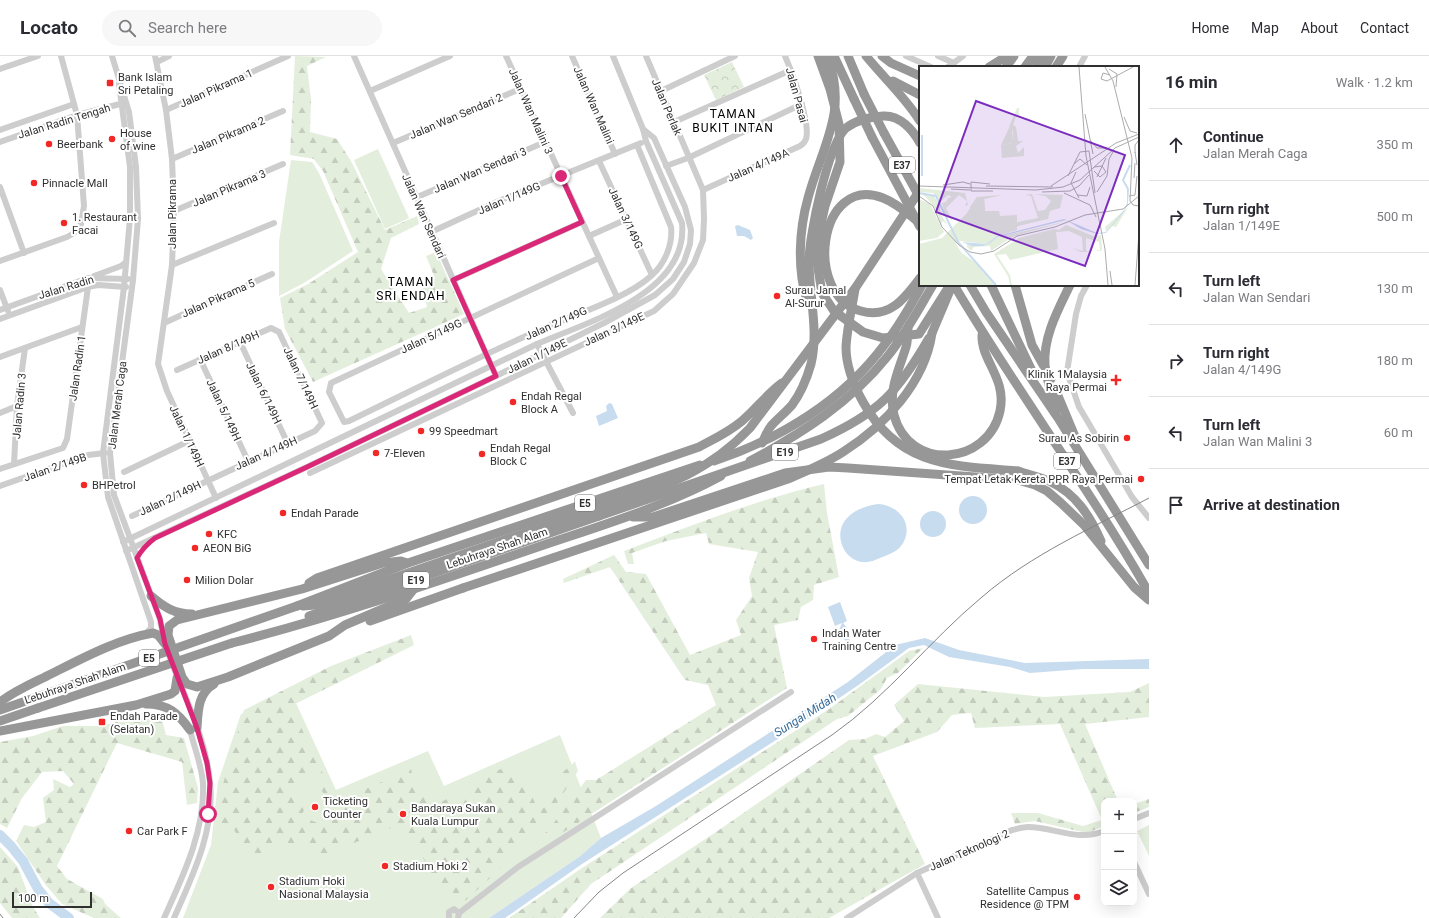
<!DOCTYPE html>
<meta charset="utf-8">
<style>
body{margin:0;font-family:Roboto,sans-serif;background:#f7f7f7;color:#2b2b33}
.controls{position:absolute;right:12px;bottom:12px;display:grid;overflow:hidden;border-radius:8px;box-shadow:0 4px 16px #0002}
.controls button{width:36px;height:36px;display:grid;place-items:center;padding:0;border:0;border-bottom:1px solid #e1e1e2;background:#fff;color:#2b2b33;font:20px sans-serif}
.scale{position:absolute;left:12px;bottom:10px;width:80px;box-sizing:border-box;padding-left:4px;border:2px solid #303030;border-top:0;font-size:11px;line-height:14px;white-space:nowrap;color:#303030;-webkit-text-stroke:3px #fff;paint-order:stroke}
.stop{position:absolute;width:12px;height:12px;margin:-9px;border:3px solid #db2777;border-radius:50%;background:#fff}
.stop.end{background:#db2777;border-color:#fff;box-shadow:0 1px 4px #0008}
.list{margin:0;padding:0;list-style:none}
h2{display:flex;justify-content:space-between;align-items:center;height:52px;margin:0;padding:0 16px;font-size:17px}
h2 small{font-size:13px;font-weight:400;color:#7c7c81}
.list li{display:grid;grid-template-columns:26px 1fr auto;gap:12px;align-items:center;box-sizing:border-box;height:72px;padding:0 16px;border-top:1px solid #e1e1e2}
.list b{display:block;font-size:15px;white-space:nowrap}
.list p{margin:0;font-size:13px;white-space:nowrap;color:#7c7c81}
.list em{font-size:13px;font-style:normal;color:#7c7c81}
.icon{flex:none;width:22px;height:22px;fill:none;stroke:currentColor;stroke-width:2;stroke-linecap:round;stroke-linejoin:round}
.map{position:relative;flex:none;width:1149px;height:862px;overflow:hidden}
header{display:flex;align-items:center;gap:24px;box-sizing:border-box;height:56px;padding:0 20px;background:#fff;border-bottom:1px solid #e1e1e2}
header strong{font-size:19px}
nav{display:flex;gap:22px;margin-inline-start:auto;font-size:14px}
.search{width:280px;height:36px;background:#f7f7f7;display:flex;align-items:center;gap:10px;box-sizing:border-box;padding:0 14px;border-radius:22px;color:#7c7c81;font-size:15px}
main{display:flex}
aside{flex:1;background:#fff}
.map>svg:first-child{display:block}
.green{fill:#e4eedd}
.forest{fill:url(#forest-firs)}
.park{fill:url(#park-crowns)}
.water{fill:#c8dcef}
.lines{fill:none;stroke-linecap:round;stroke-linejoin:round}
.river{stroke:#c8dcef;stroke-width:10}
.minor{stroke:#cdcdcd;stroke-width:6}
.highway{stroke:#979797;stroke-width:9}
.tram{stroke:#858585;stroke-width:1}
.highway-bridge{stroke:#979797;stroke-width:9}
.route{stroke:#db2777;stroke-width:5}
.poi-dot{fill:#f22826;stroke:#fff;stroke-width:1.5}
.labels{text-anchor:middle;stroke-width:4;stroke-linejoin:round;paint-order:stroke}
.shield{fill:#fff;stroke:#6e6e6e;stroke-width:1}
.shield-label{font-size:10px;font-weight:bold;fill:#303030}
.poi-label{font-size:11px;fill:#303030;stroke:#fff;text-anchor:start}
.street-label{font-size:11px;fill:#303030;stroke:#fff}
.neighbourhood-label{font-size:12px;letter-spacing:1px;fill:#000;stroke:#fff}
.water-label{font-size:12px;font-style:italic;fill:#376a98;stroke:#fff}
.inset-river{fill:none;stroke:#c8dcef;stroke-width:2}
.inset-road{fill:none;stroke:#acacac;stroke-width:1}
.view{fill:#7b2cbf;fill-opacity:0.15;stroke:#7b2cbf;stroke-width:2}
.inset-edge{fill:none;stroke:#303030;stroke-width:2}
</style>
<header>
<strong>Locato</strong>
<div class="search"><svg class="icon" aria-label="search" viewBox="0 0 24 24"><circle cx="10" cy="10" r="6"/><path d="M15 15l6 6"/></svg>Search here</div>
<nav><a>Home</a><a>Map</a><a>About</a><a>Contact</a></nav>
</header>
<main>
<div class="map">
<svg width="1149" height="862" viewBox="0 0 1149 862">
<defs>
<pattern id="forest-firs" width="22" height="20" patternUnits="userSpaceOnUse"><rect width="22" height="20" fill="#e4eedd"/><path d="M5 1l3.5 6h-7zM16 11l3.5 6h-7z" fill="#c4ccbe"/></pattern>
<pattern id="park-crowns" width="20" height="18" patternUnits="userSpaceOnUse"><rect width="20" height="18" fill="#e4eedd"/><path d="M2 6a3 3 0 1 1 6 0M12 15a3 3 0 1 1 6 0" fill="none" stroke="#c4ccbe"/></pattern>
</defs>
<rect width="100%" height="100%" fill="#fff"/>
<g class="green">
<path d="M378,93L409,162L385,173L354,104Z"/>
<path d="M291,104L312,106L319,117L353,195L304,227L279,240V186Z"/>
<path d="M291,636L336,734L428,695L444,730L560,679L601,782L579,801L489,862H183L211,789L218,726L241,658Z"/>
<path d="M1149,769V800L1137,775Z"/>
</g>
<g class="forest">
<path d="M295,0L326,1L307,10L311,43L310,76L337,83L351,105L385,174L417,160L419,168L391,182L381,213L409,257L427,251L422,228L435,222L426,200L436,196L464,258L313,326L285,273L280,242L308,228L358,196L323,115L314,103L290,99Z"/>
<path d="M824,428L827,457L839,521L814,529L813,544L801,551L798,564L774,569L787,632L517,806L550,772L586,724H596L716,649L708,629L685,624L610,511L564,527L563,523L614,499L626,516L646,518L690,599L741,579L736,564L752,540L749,522L758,496L709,488L706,477L666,485L632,497L634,508H628L624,495C690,470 755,444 824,428Z"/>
<path d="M411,579L414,589L291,650L332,737L325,740L311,716L303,719L298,740L307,748L301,760L315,766L338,757L345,742L411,713L415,730L443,745L462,735L483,784L488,781L467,728L517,706L515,712L525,725L539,756L555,739L563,716L575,706L578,715L547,762L490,822L465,845L446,842L403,767L322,800L305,791L287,788L260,799L247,797L232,770L221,769L220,739L244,654L331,610Z"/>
<path d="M923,592L898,617L887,622L881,633L848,660L837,663L591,828L561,862H509L582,812L829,653L909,595Z"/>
<path d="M1149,627V661L1085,668L1118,745H1104V770L1087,777L1035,765L1015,768L1011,757H1038L1083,770L1102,764L1060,668L975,672L971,657L952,659L937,676L873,700L925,808L829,862H600L631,832L719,774L849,684L865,683L876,678L885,681L904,665L894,649L918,628L1044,641L1130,636Z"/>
<path d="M151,656L161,660L166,679L184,682L198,732L197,747L187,749L182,706L117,687L57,810L67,823L103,843L105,848L121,862H94L62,848L45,828L16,785L24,769L34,771L46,766L43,742L54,734L53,723L70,731L74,728L63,715L42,716L22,742L7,772L0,768V686L33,680L63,670H102Z"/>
<path d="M1149,743V751L1134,757V748Z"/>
<path d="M0,791L18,811L32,849L40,862H12L0,847Z"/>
</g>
<path class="park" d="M732,6L744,31L716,44L704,19Z"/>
<g class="water">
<path d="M738,169L750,174L753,182L751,184L744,180H737L735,170Z"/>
<path d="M609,347L612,348L618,362L599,370L596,360L607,355L606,350Z"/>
<circle cx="973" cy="454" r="14"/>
<path d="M878,448C896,449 912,464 905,483C901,493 895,496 885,500C878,503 870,507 862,506C841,503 833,475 848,461C854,454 869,449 878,448Z"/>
<circle cx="933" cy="468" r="13"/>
<path d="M840,546L847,565L843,567L847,572L850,587L843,583L839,574L842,567L835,570L828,551Z"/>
<path d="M925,582L959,594L1025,607L1149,603V613H1083L1030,617L1010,611L949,601L924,589L909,592L860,628L795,672L582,808L505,862H489L579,801L601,782L656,750L848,626L895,589Z"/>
</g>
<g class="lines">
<path class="river" d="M0,779L11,790L23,805L38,833L49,847L69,862"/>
<g class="minor">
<path d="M112,0L129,56L136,111L138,163L133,224L110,397L114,439L160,563L164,585"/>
<path d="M155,0L166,54L172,103L174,155L172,209L158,308L167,335L216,442"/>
<path d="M354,0L496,320"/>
<path d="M506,0L617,241"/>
<path d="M572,0L615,98"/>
<path d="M906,0L931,11"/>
<path d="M938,0L954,7"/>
<path d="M157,6L169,0"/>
<path d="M948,11L963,0"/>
<path d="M1079,11L1085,0"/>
<path d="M0,13L38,0"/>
<path d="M119,28L130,111V162L124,231L103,397L108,441L151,566V572L145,578"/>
<path d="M370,35L450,0"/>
<path d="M661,35L735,0"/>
<path d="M166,54L288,0"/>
<path d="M674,66L791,14"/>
<path d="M0,74L74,48"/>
<path d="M0,86L77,59L124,47"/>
<path d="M393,87L520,33"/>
<path d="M172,103L283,55"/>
<path d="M599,105L652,219"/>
<path d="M666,110L688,102L802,48"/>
<path d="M0,131L24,197"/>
<path d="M703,134L800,90C803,88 805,86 806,83C811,68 792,16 785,0"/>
<path d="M415,142L545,86"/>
<path d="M174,155L283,108"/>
<path d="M431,176L501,144L641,87"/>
<path d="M589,180L627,163"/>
<path d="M599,202L331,327L329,336L344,366L349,365C411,335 474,303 537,275C570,260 626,243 651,220C665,208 673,188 671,171L637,89"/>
<path d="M0,205L67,181L74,177L81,168L84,150L77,59L61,0"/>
<path d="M172,209L274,167"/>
<path d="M94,220L121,210L126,206"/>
<path d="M453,224L582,166"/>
<path d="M1087,229L1081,240L1076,258L1067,316L1079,351L1085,361L1132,441L1149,462"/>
<path d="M0,234L8,255"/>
<path d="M0,254L88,222L128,223"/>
<path d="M0,263L88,231L98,229L126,231"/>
<path d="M164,267L272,218"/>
<path d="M240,286L288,388"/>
<path d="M537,288L573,357"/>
<path d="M0,301L82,271"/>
<path d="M200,303L248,405"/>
<path d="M0,357L17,350"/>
<path d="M14,408L17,350L25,292"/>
<path d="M0,413L63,392L67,383L88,231"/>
<path d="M124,416L189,385"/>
<path d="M310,417L654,255L673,238L694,207L703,184L704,163L703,134L646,0"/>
<path d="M0,430L88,399L105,397"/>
<path d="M132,460L315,375L322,367L279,276L271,272L177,314"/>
<path d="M123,486L537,288C588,266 689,237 682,167L646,85L643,73L613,0"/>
<path d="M126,495L307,411L496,320L604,267L655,239L673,223L684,206L690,188L691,174L685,151L654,82L643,73"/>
<path d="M167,594C182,636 206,680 210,726C215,774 193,819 174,862"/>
<path d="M1134,763L1149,757"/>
<path d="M1134,806L1149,838"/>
<path d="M917,817L938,862"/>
<path d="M459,857L518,811L791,636"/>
<path d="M164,862C183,820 205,775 203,728C202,710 194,691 190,674"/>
<path d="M449,862V856L454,853L459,857L458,862"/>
<path d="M847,862L917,817L1012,774C1017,773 1023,771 1028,771C1054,771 1078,786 1104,775"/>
</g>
<g class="highway">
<path d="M834,0L854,43"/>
<path d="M848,0L864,38"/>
<path d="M866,0C884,22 905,41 920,65"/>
<path d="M882,0L891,7L920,20"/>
<path d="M1006,11L1014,0"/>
<path d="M1025,11L1033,0"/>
<path d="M1036,11L1042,0"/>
<path d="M1045,11L1051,0"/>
<path d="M893,25L920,39"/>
<path d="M884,77L920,142"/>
<path d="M872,81L920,171"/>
<path d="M916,164C906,156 896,147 883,142C818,117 803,240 861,255C890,263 905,242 920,222"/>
<path d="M954,229C1016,334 1089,431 1149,537"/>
<path d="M970,229L986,256L1058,362L1149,509"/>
<path d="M991,229L1032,315"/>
<path d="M807,245C797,213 799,174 808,142C822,90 849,55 827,0"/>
<path d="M908,273C907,279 908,286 906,291C899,314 888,334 894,359C909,416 988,410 1000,355C1007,322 981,305 982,279"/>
<path d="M932,277L951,232"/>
<path d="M1056,335L1076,383"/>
<path d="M1056,355C1053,340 1046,324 1045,309C1043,281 1058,254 1070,229"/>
<path d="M762,387C765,381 767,375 771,370C777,363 785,357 792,349C801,337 807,322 811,308C819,274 809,240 809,205C809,180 828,88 846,72C856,64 871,61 883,60C900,59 913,74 920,87"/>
<path d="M714,405C780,383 843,345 885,288C899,270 911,249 922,229"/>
<path d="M750,405C801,378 851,346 887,301C905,279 918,254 933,229"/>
<path d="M1018,415C1029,419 1042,421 1051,426C1076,438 1090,460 1101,485"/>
<path d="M633,461H653L785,417L829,411L848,412L1018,424L1035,429L1047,435L1061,447L1084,469L1134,531L1149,544"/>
<path d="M407,507L401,505L383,507L302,533L177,564L169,570L168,579L182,621L187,628L197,631L228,621L329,580L345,569L406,543L413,534"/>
<path d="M309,527L317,522L699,391C714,383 729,376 742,365C756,353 767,338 782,327"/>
<path d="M151,540C164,551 174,558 192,558"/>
<path d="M297,550L408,507L700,409"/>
<path d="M303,550L315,549L600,451"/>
<path d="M309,560L599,460"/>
<path d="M370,565L463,532"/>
<path d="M232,587C334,561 433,527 532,493C596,471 662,452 721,420"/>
<path d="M0,646C16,634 33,627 51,618C83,602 118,583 153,577L158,579L165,588"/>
<path d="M146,648C168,648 178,657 190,674"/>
<path d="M0,665L38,652"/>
<path d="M197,672C198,655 198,637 214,628"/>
<path d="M0,675L136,649L171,638L175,635L177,622"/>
</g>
<g class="tram">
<path d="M0,858L3,862"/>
<path d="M574,862L599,836L623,817L832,679C889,639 929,585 982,541C1032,498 1092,472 1149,442"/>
</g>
<g class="highway-bridge">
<path d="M818,0L830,33L839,68L840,106L825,150L819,177L817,206L822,237L834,255L863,276L883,282L919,278L950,229"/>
<path d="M989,11L1007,0"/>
<path d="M1056,11L1063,0"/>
<path d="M864,38L884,77"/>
<path d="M854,43L872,81"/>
<path d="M1015,229L1032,289L1051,323"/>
<path d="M855,233C852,252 847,272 846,291C846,309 854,330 863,346C899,411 953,410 1018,415"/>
<path d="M600,451C661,431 704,420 750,372L856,231L920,134"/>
<path d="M599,460L821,383C879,357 898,336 929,282"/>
<path d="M463,532L788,423C807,415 826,407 843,396C884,370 925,327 932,277"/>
<path d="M38,652L232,587"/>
<path d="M0,654L297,550"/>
</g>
</g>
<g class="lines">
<path class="route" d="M208,758L210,727L207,707L197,672L165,588L160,563L137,502C142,493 147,488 155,482L307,411L496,320L453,224L582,166L561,120"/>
</g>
<g class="poi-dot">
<rect x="106" y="23" width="8" height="8" rx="2"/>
<circle cx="112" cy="83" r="4"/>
<circle cx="49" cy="88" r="4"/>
<circle cx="34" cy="127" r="4"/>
<circle cx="64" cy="167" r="4"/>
<circle cx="777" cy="240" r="4"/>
<path d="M1114 318h4v4h4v4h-4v4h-4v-4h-4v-4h4z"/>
<circle cx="513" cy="346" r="4"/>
<circle cx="421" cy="375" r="4"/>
<circle cx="1127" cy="382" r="4"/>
<circle cx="376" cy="397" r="4"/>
<circle cx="482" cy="398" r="4"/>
<circle cx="1141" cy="423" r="4"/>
<circle cx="84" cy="429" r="4"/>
<circle cx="283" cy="457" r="4"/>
<circle cx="209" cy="478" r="4"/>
<circle cx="195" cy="492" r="4"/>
<circle cx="187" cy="524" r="4"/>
<circle cx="814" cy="583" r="4"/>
<rect x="98" y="662" width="8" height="8" rx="2"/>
<circle cx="315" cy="751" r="4"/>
<circle cx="403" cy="758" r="4"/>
<circle cx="129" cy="775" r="4"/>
<circle cx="385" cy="810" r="4"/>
<circle cx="271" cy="831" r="4"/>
<circle cx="1077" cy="841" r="4"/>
</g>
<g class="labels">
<g class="shield">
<rect x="889" y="101" width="26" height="16" rx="3"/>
<rect x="772" y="388" width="26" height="16" rx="3"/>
<rect x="1054" y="397" width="26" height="16" rx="3"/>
<rect x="575" y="439" width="20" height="16" rx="3"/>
<rect x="403" y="516" width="26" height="16" rx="3"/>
<rect x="139" y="594" width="20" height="16" rx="3"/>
</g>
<g class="shield-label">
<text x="902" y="113">E37</text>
<text x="785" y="400">E19</text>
<text x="1067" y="409">E37</text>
<text x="585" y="451">E5</text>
<text x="416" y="528">E19</text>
<text x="149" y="606">E5</text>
</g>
<g class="poi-label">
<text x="118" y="25">Bank Islam<tspan x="118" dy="13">Sri Petaling</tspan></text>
<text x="120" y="81">House<tspan x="120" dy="13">of wine</tspan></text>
<text x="57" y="92">Beerbank</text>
<text x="42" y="131">Pinnacle Mall</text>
<text x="72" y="165">1. Restaurant<tspan x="72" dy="13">Facai</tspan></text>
<text x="785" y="238">Surau Jamal<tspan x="785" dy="13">Al-Surur</tspan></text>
<text x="1107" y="322" text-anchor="end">Klinik 1Malaysia<tspan x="1107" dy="13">Raya Permai</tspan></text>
<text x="521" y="344">Endah Regal<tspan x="521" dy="13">Block A</tspan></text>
<text x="429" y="379">99 Speedmart</text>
<text x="1119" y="386" text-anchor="end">Surau As Sobirin</text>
<text x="490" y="396">Endah Regal<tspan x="490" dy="13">Block C</tspan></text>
<text x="384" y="401">7-Eleven</text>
<text x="1133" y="427" text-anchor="end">Tempat Letak Kereta PPR Raya Permai</text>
<text x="92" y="433">BHPetrol</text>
<text x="291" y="461">Endah Parade</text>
<text x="217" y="482">KFC</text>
<text x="203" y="496">AEON BiG</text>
<text x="195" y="528">Milion Dolar</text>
<text x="822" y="581">Indah Water<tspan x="822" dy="13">Training Centre</tspan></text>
<text x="110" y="664">Endah Parade<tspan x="110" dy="13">(Selatan)</tspan></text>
<text x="323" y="749">Ticketing<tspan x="323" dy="13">Counter</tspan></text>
<text x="411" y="756">Bandaraya Sukan<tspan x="411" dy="13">Kuala Lumpur</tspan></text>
<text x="137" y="779">Car Park F</text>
<text x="393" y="814">Stadium Hoki 2</text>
<text x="279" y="829">Stadium Hoki<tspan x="279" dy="13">Nasional Malaysia</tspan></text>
<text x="1069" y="839" text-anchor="end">Satellite Campus<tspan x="1069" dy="13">Residence @ TPM</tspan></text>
</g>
<g class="street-label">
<text transform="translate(216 32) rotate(-24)" y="4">Jalan Pikrama 1</text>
<text transform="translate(797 39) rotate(75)" y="4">Jalan Pasai</text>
<text transform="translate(594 49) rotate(66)" y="4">Jalan Wan Malini</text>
<text transform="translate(667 51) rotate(67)" y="4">Jalan Perlak</text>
<text transform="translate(531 55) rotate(66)" y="4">Jalan Wan Malini 3</text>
<text transform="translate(456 60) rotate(-23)" y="4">Jalan Wan Sendari 2</text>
<text transform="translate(64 65) rotate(-17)" y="4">Jalan Radin Tengah</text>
<text transform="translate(228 79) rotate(-23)" y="4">Jalan Pikrama 2</text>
<text transform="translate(758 109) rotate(-24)" y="4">Jalan 4/149A</text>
<text transform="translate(480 114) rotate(-23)" y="4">Jalan Wan Sendari 3</text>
<text transform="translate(229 132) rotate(-23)" y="4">Jalan Pikrama 3</text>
<text transform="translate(509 142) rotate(-23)" y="4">Jalan 1/149G</text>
<text transform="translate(172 158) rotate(-90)" y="4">Jalan Pikrama</text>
<text transform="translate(424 160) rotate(66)" y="4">Jalan Wan Sendari</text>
<text transform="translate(626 162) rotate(65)" y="4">Jalan 3/149G</text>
<text transform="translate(66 231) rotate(-17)" y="4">Jalan Radin</text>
<text transform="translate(218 242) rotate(-24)" y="4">Jalan Pikrama 5</text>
<text transform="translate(556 267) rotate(-24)" y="4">Jalan 2/149G</text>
<text transform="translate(614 273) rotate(-25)" y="4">Jalan 3/149E</text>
<text transform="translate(431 280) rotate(-25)" y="4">Jalan 5/149G</text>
<text transform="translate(228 291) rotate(-24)" y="4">Jalan 8/149H</text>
<text transform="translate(537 300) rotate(-26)" y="4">Jalan 1/149E</text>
<text transform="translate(77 312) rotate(-82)" y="4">Jalan Radin 1</text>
<text transform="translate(301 322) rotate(65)" y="4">Jalan 7/149H</text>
<text transform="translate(264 337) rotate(64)" y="4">Jalan 6/149H</text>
<text transform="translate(117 349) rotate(-83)" y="4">Jalan Merah Caga</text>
<text transform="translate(19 350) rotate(-85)" y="4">Jalan Radin 3</text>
<text transform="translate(224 354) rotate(65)" y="4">Jalan 5/149H</text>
<text transform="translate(187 380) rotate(65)" y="4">Jalan 1/149H</text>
<text transform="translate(266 397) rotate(-24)" y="4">Jalan 4/149H</text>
<text transform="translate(55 411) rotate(-19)" y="4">Jalan 2/149B</text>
<text transform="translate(170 442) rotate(-25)" y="4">Jalan 2/149H</text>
<text transform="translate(497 492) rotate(-19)" y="4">Lebuhraya Shah Alam</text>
<text transform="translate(75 627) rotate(-19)" y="4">Lebuhraya Shah Alam</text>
<text transform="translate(969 794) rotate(-24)" y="4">Jalan Teknologi 2</text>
</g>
<g class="neighbourhood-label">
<text x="733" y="62">TAMAN<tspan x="733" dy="14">BUKIT INTAN</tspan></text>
<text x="411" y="230">TAMAN<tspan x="411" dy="14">SRI ENDAH</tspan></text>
</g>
<g class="water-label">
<text transform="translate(805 659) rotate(-32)" y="4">Sungai Midah</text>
</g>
</g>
<g transform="translate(919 10)">
<rect width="220" height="220" fill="#fff"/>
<path d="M90,62L93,63L94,77L82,79ZM58,131H65L66,145H80L81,150L98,149V164L78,170L67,178L41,175L37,178L42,186L74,219H0V178L23,172L48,147ZM209,141L197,161L193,160L187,166L186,161Z" fill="#e4eedd"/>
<path d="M98,42H100V50H97L94,59L97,61L99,75H104L97,80L99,87L105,81V90L83,92L82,79L94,77V65L90,61ZM0,122L46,127L49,139L46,140L48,135L40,129L27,142L34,156L26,147L23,137L27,136L30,131L32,132V130L29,129L22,135L14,127L0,126ZM0,127L15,130L21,140L22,149L29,159L24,155L22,158L17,144L7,131ZM113,128L119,145L126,144L132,135L126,130L115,128L144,129L141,142L131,145L129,153L86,163L99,156L119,152L112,130L106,129ZM83,129L65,133L66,146L63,142L61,147L77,146L80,152L83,151V159V151L91,150L92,158L99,153L92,159L78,166L73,153H61L52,149L51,141L58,131ZM149,155L95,170L72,185L71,180L55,181L52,185L48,181V178L64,180L79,171ZM147,159L174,170L182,169L183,183L182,185H174L181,184L180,176L167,172V185L172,186H162L153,182L164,185L163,171L150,165L137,166L139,183L91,194L87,188L78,189L91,209L93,219H91L89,210L75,188L100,172L135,163L140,164ZM76,169L78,170L65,177L47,175ZM44,188L56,196L76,219H71L72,217L65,210L58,207L48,198L41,191Z" fill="#e4eedd"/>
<path d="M0,133L11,138L25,166L18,172L0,175Z" fill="#e4eedd"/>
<path d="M208,121L210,123L209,138L204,147L187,167L178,168L162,163L147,154L79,171L71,177L64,180H53L43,176L67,178L78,170L145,153L178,167L187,166L205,144L208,137Z" fill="#c8dcef"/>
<path class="inset-river" d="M3,110V69M209,123L204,114L211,99M0,127L17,130L39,176L77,219"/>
<path class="inset-road" d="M160,1L167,90L186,183L189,219M186,1L194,15L213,92L211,135L214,139L220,140M190,3L198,8L197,21M191,9L184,7L182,13L188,15L214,1M166,48L174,88M205,51L211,65L218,67M171,74L178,82H188M216,86L218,99M216,87V79L220,74M155,98L161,93L168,99M175,101L183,100L187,106L181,111L175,105M157,106L152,117L160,132M149,110L161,86L170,85L176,127M178,111L187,92M215,112L216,97M71,118L52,116V125H74M24,119L44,116L51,118M0,120L117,124L144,121L161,114L196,82L220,71M67,120L134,121M132,120L197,77L220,68M32,123L51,124M123,126L151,125L160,120L170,109M178,126L188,110L190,93L194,86M145,127L171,139L177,151M158,129L168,130L171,121M0,130L14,140L23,161L40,179L51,186L62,188L75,185L98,170L136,161L166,149L204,143L220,130M210,130L216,129L218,110M220,154V168M191,205L193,219M216,219L220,167"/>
<path class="view" d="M57,35L206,89L166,200L17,146Z"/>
<rect width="220" height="220" class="inset-edge"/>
</g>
</svg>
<div class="controls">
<button>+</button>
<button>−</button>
<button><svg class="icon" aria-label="layers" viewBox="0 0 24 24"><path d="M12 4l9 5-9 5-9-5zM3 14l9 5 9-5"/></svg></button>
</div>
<div class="scale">100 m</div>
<div class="stop" style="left:208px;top:758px"></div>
<div class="stop end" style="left:561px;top:120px"></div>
</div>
<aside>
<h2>16 min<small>Walk · 1.2 km</small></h2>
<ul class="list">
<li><svg class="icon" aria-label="ahead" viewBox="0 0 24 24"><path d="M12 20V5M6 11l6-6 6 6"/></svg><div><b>Continue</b><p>Jalan Merah Caga</p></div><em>350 m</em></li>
<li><svg class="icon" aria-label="right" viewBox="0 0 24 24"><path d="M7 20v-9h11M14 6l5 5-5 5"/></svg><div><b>Turn right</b><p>Jalan 1/149E</p></div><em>500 m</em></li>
<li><svg class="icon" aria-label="left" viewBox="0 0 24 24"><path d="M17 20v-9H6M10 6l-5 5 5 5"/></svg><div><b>Turn left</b><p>Jalan Wan Sendari</p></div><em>130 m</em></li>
<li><svg class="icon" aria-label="right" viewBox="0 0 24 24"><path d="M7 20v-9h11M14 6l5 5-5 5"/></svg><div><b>Turn right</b><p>Jalan 4/149G</p></div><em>180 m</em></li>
<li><svg class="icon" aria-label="left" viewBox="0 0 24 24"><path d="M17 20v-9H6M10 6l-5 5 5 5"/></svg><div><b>Turn left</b><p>Jalan Wan Malini 3</p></div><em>60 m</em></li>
<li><svg class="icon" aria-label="arrive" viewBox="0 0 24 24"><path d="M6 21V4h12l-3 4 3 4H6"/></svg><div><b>Arrive at destination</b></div></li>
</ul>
</aside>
</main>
